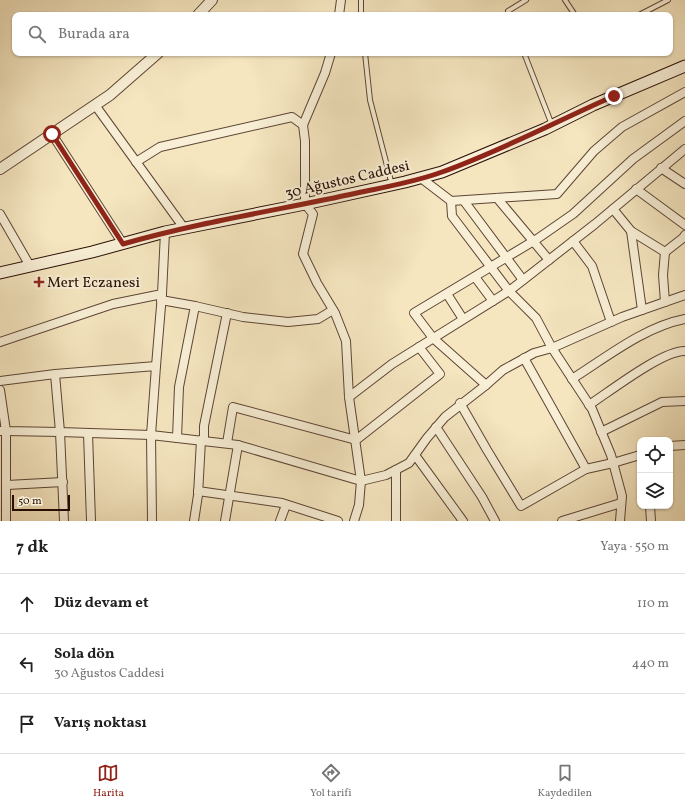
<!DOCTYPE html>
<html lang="tr">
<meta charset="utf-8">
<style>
body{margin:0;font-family:Vollkorn,serif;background:#f6f6f6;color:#222}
.controls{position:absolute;right:12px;bottom:12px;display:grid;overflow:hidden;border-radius:8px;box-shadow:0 1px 3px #0004}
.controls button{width:36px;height:36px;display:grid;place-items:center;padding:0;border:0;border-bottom:1px solid #e0e0e0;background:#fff;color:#222;font:20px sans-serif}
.scale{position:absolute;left:12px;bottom:10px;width:58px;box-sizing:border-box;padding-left:4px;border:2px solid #2a0f05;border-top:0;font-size:11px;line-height:14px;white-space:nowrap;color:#2a0f05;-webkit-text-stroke:3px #f8efd6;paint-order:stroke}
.stop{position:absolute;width:12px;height:12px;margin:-9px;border:3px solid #8f2418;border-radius:50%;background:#fff}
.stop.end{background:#8f2418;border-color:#fff;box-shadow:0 1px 4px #0008}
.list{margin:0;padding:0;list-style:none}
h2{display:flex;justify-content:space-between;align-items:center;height:52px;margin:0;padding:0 16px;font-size:17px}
h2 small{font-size:13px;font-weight:400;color:#767676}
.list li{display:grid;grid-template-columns:26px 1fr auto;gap:12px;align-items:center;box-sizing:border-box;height:60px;padding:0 16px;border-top:1px solid #e0e0e0}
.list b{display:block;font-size:15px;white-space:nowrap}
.list p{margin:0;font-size:13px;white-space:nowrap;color:#767676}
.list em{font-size:13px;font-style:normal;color:#767676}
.icon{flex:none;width:22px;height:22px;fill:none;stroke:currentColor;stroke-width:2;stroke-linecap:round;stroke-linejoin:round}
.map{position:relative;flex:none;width:685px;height:521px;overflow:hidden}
.search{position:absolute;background:#fff;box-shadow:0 1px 3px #0004;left:12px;right:12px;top:12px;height:44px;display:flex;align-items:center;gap:10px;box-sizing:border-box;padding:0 14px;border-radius:8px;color:#767676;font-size:15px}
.sheet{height:232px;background:#fff}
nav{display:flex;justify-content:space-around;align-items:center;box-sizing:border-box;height:56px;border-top:1px solid #e0e0e0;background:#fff;font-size:11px;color:#767676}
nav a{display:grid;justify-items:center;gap:2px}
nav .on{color:#8f2418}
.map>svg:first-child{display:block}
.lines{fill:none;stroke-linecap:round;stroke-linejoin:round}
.service-casing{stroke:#5d4534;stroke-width:6}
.minor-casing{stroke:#5d4534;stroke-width:10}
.tertiary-casing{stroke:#5d4534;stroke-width:12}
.secondary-casing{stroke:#2a0f05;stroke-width:13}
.service{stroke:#f8efd6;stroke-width:4}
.minor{stroke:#f8efd6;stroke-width:8}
.tertiary{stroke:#f8efd6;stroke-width:10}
.secondary{stroke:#f8efd6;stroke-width:11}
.route{stroke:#8f2418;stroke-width:5}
.poi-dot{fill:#8f2418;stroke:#f8efd6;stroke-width:1.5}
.labels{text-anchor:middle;stroke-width:4;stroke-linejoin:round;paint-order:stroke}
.street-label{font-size:15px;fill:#2a0f05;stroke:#f8efd6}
.poi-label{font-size:15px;fill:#2a0f05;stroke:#f8efd6;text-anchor:start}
</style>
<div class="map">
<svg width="685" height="521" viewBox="0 0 685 521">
<rect width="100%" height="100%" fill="#f5e6c0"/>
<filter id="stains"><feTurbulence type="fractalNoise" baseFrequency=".005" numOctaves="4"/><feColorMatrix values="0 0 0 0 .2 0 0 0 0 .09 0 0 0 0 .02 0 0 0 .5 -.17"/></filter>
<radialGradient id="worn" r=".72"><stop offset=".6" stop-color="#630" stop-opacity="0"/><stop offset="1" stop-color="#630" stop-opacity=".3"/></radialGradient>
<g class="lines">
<g class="service-casing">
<g id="service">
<path d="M361,0V15"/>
<path d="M565,0L575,15"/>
<path d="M510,15L508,11L526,0"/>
<path d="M639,15L668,0"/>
<path d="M365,53L370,100L392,185"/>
<path d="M524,53L552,125"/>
</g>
</g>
<g class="minor-casing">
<g id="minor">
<path d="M339,15L341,0"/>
<path d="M95,105L184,228"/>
<path d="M303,125L325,73L331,53"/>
<path d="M52,134L123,244"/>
<path d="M136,162L160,147L292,117L303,125L305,141V204L313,214L303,254L317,283L335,313L346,341L349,397L361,481L386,475L409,463L427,438L445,417L486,385L433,338L414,313L537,239L573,214L633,159L685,121"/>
<path d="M661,168L685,184"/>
<path d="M421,178L451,201L557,194L594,151L622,127L685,92"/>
<path d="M636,189L685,225"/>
<path d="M497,198L549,260"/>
<path d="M451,201L452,216L509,291L536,318L552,348L622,317L685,295"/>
<path d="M464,201L523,280"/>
<path d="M613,209L631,231L642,310"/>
<path d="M0,214L30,266"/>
<path d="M631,231L665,252L663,275L665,302"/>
<path d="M573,241L592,266L611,322"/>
<path d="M665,252L683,238L685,235"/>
<path d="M475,277L493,301"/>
<path d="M447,294L463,319"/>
<path d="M161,300L195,306L179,387L177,438"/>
<path d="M195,306L243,317L288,322L318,319L333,310"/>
<path d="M0,342L113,304L162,294L165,232"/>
<path d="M524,358L586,469"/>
<path d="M156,366L162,294"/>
<path d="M572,379C607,357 644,327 685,319"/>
<path d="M0,381L55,374L60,432L151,435L156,366L55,374"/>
<path d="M486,385L503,370L534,353L552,348L592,409L611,455L622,496L620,521"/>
<path d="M0,390L6,431L60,432L64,521"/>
<path d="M349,397L392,364L509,291L595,224L685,149"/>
<path d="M460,403L487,450L521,506L586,469L613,463L640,455"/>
<path d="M589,405C609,392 663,350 685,351"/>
<path d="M436,427L482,497L495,521"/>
<path d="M0,431H6V521"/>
<path d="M601,432L662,402L685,401"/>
<path d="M88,433L91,521"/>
<path d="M204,441V426L227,313"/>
<path d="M227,443L233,407L356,440L440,374L419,347"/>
<path d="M670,446L685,445"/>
<path d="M415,455L463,521"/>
<path d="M396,470V521"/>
<path d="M7,485L63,482"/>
<path d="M198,491L282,503L338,521"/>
<path d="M650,506L651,521"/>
<path d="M152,521L151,435L238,445L361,481L359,505L354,521"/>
<path d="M194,521L198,495L201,440"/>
<path d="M225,521L238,445"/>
<path d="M280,521L286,505"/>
<path d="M562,521L621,503"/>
</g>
</g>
<g class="tertiary-casing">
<g id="tertiary">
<path d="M198,15L212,0"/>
<path d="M0,169L110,95L158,53"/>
</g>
</g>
<g class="secondary-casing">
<path id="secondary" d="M0,273L92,252L165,232L305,204L405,182L442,172L545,129L593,105L685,66"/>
</g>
<use href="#service" class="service"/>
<use href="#minor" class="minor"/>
<use href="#tertiary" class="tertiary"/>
<use href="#secondary" class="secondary"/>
</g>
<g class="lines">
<path class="route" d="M52,134L123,244C200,222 279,210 357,193C385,187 415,182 442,172C501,151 557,121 614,96"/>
</g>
<path class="poi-dot" d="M37 276h4v4h4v4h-4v4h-4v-4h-4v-4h4z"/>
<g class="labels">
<g class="street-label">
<text transform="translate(347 179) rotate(-13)" y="5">30 Ağustos Caddesi</text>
</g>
<g class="poi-label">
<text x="47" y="287">Mert Eczanesi</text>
</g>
</g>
<rect width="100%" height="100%" filter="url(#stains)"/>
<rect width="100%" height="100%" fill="url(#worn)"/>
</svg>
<div class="controls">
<button><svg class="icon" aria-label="locate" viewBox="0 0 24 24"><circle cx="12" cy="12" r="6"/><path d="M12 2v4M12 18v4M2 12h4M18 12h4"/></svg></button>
<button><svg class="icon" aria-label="layers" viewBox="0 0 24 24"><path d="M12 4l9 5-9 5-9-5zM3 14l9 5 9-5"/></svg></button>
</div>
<div class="scale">50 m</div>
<div class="stop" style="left:52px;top:134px"></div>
<div class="stop end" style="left:614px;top:96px"></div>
<div class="search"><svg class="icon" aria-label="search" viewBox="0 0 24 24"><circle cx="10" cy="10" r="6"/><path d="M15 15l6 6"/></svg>Burada ara</div>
</div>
<section class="sheet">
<h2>7 dk<small>Yaya · 550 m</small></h2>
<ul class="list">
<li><svg class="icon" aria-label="ahead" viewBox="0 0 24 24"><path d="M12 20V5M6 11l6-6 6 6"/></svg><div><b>Düz devam et</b></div><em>110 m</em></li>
<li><svg class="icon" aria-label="left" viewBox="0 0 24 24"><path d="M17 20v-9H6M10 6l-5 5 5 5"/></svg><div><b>Sola dön</b><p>30 Ağustos Caddesi</p></div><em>440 m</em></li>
<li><svg class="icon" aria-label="arrive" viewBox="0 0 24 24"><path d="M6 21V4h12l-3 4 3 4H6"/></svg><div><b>Varış noktası</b></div></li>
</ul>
</section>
<nav>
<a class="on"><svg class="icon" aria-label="map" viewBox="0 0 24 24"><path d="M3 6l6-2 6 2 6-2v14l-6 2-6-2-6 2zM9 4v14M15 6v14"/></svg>Harita</a>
<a><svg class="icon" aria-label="directions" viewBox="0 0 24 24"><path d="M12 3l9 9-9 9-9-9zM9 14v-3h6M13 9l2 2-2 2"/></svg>Yol tarifi</a>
<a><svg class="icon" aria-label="saved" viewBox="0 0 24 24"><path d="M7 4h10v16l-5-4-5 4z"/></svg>Kaydedilen</a>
</nav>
